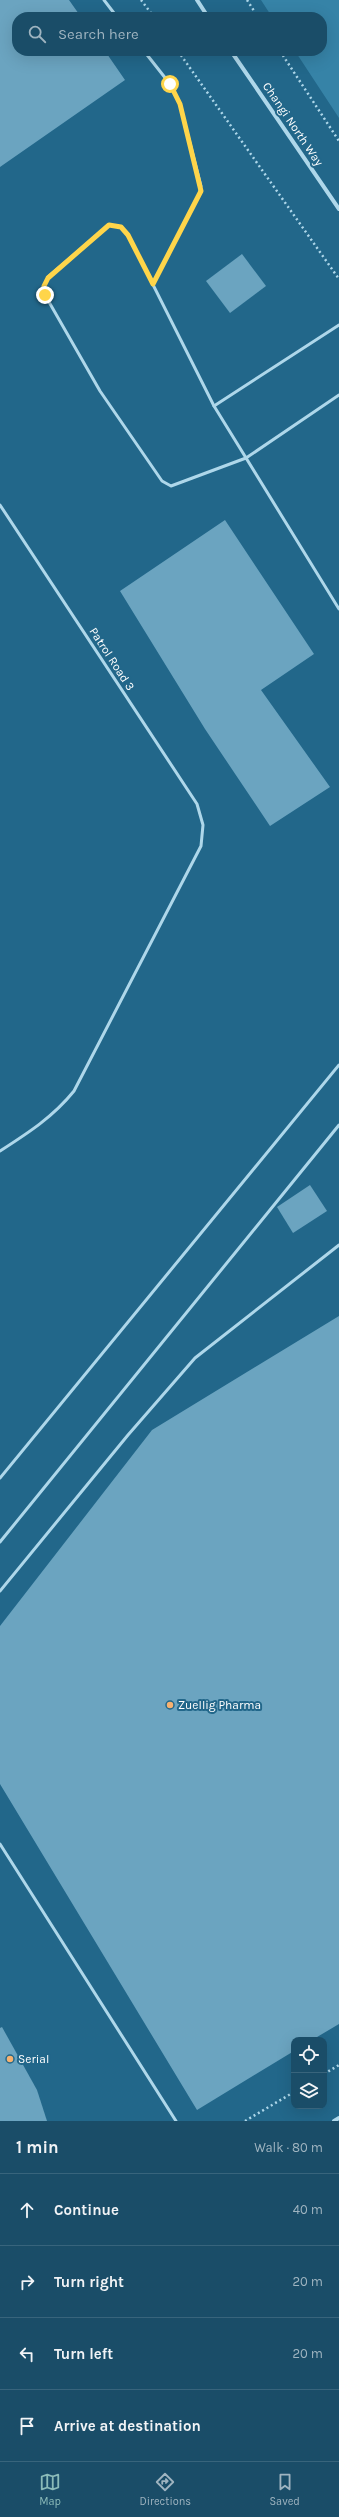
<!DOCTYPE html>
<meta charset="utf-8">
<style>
body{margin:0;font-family:Karla,sans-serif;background:#275771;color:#f1f3f6}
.controls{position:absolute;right:12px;bottom:12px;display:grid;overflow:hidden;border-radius:8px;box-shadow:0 4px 16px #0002}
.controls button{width:36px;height:36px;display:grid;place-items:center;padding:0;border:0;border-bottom:1px solid #38647c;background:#1a4d68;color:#f1f3f6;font:20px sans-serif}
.stop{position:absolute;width:12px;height:12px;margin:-9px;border:3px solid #ffd54a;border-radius:50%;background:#fff}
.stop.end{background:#ffd54a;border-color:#fff;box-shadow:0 1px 4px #0008}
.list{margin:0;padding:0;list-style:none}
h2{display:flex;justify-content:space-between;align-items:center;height:52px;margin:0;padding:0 16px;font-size:17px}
h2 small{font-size:13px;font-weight:400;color:#9fb4c0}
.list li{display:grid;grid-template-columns:26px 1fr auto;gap:12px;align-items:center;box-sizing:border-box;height:72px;padding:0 16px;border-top:1px solid #38647c}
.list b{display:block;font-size:15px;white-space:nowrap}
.list em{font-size:13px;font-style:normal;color:#9fb4c0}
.icon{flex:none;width:22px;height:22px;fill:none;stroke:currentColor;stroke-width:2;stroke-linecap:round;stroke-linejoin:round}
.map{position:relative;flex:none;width:339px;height:2121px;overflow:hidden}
.search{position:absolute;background:#1a4d68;box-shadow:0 4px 16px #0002;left:12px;right:12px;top:12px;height:44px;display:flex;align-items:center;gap:10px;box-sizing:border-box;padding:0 14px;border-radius:16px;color:#9fb4c0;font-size:15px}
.sheet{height:340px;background:#1a4d68}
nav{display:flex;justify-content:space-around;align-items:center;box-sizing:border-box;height:56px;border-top:1px solid #38647c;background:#1a4d68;font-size:11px;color:#9fb4c0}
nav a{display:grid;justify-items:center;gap:2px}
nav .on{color:#8bbbb9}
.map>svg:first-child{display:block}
.green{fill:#3683a7}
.building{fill:#6ba4c0}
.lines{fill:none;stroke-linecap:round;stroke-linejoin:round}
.path{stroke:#aed7ea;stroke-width:2.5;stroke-dasharray:2 3;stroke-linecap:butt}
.lane{stroke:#aed7ea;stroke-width:3}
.street{stroke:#aed7ea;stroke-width:4}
.route{stroke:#ffd54a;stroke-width:5}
.poi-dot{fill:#f6b170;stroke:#22678a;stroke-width:1.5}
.labels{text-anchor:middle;stroke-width:4;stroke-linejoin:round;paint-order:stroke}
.street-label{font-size:12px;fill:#fff;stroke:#22678a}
.poi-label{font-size:12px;fill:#fff;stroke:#22678a;text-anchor:start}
</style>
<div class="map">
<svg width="339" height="2121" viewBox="0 0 339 2121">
<rect width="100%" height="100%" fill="#22678a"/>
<path class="green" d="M261,0H339V118L295,51H322V17H272Z"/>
<g class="building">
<path d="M0,0H69L81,17H17V51H105L125,80L0,167Z"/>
<path d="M242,254L266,286L230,313L206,281Z"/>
<path d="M225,520L314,654L261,690L330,787L270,826L205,729L120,591Z"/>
<path d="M310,1185L327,1211L293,1233L277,1207Z"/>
<path d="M339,1316V2024L312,2040H294V2051L197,2110L0,1784V1626L152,1430Z"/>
<path d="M2,2027L37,2090L47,2121H0V2028Z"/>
</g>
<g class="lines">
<g class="path">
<path d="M141,0L154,17"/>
<path d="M247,0L258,17"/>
<path d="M178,51L339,279"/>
<path d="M280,51L339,141"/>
<path d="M324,2074L339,2065"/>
<path d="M245,2121L294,2092"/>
</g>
<g class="lane">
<path d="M104,0L117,17"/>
<path d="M144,51L170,84L180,104L201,186L199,195L153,284"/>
<path d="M339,395L246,458L171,486L162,481L100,391L45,295L44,287L48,277L109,225L121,227L128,235L214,406L339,609"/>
<path d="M214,406L339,325"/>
<path d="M0,505L197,804L203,825L201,846L74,1091C53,1117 28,1133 0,1151"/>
<path d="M0,1478L339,1065"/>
<path d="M0,1542L339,1125"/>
<path d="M0,1591L128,1435L195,1358L339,1245"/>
<path d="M0,1844L176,2121"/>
</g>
<g class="street">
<path d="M197,0L208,17"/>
<path d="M231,51L339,209"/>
<path d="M334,2121L339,2118"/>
</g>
</g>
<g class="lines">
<path class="route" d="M45,295L44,286L48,278L109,225L121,227L128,235L153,284L201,191L180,104L170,84"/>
</g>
<g class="poi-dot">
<circle cx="170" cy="1705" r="4"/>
<circle cx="10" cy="2059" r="4"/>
</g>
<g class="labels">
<g class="street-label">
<text transform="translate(293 124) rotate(56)" y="4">Changi North Way</text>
<text transform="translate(112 659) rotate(57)" y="4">Patrol Road 3</text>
</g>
<g class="poi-label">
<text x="178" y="1709">Zuellig Pharma</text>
<text x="18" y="2063">Serial</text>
</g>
</g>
</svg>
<div class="controls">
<button><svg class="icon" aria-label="locate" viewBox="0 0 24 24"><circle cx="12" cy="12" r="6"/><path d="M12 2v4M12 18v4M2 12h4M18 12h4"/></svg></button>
<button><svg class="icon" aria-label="layers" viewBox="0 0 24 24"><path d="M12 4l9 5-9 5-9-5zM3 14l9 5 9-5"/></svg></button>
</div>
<div class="stop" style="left:170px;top:84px"></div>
<div class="stop end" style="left:45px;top:295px"></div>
<div class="search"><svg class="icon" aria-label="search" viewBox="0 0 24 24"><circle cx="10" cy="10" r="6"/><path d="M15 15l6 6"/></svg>Search here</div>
</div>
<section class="sheet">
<h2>1 min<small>Walk · 80 m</small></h2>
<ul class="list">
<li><svg class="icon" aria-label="ahead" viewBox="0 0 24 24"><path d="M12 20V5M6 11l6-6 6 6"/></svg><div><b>Continue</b></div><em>40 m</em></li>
<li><svg class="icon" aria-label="right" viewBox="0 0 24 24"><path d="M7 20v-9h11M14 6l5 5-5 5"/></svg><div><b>Turn right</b></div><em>20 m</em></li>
<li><svg class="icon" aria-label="left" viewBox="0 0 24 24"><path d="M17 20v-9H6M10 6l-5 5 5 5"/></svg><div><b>Turn left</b></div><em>20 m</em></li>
<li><svg class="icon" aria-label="arrive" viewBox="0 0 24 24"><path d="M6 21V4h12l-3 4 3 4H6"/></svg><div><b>Arrive at destination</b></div></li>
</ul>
</section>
<nav>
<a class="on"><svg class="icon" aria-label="map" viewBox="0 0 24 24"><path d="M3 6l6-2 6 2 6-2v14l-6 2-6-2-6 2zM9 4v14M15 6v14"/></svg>Map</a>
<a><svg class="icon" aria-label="directions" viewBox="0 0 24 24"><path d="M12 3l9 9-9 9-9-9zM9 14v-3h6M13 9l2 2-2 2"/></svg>Directions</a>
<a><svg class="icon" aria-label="saved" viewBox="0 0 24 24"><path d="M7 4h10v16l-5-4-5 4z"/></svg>Saved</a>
</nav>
